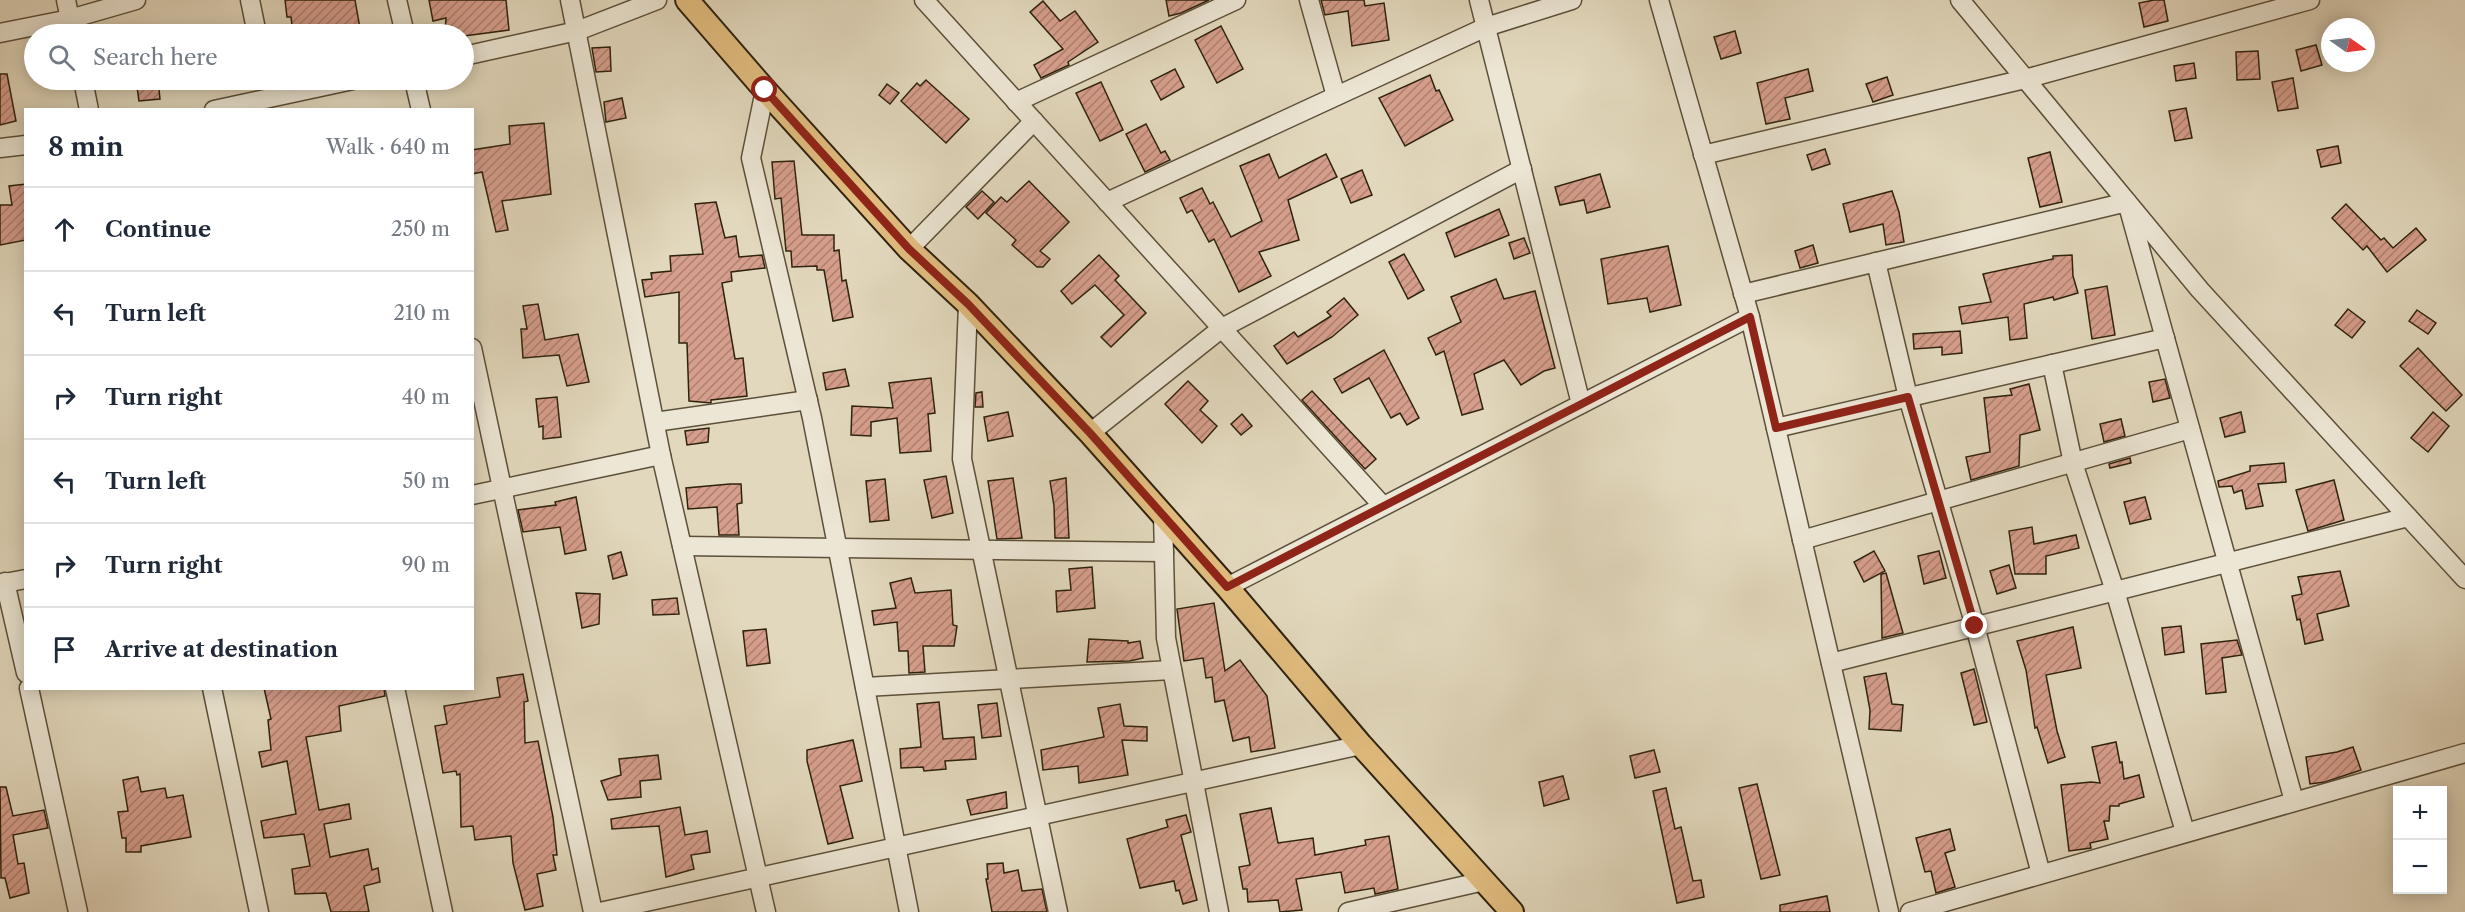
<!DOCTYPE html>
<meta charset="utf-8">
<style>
body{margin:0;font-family:"Libre Caslon Text",serif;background:#f2f2f3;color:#1f2937}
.controls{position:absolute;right:18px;bottom:18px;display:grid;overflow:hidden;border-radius:0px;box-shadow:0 3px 15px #0003}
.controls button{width:54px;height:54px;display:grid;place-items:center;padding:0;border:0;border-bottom:2px solid #e0e1e3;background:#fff;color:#1f2937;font:30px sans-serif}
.compass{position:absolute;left:2321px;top:18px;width:54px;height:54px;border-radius:50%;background:#fff;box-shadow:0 3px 15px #0003;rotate:104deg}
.stop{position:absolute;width:18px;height:18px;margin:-14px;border:4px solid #8f2418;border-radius:50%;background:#fff}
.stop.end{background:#8f2418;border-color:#fff;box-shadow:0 2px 6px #0008}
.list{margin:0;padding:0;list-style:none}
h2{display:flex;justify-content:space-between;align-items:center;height:78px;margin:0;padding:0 24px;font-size:26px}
h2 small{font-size:20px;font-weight:400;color:#747a83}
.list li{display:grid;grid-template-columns:39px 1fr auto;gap:18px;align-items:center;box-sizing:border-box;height:84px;padding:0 24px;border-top:2px solid #e0e1e3}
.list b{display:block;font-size:22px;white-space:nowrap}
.list em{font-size:20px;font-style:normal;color:#747a83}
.icon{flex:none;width:33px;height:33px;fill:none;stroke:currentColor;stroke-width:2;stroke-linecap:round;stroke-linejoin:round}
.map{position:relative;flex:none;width:2465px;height:912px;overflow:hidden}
.search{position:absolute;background:#fff;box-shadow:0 3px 15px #0003;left:24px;top:24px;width:450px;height:66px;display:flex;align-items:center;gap:15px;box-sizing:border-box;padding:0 21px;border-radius:33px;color:#747a83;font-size:22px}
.panel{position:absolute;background:#fff;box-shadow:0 3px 15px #0003;left:24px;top:108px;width:450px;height:582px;border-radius:0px}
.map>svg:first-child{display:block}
.building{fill:url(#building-hatch);stroke:#2f220e;stroke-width:1.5}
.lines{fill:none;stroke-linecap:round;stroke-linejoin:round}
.minor-casing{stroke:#5c503a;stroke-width:21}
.major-casing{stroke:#2f220e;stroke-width:26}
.minor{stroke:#ece6d4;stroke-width:18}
.major{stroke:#e1bc7e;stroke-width:22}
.route{stroke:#8f2418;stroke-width:8}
</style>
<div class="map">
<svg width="2465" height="912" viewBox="0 0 2465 912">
<defs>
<pattern id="building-hatch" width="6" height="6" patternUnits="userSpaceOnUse" patternTransform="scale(1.5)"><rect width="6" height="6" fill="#d69e8c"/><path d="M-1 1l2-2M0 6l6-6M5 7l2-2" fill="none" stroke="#ae8071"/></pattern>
</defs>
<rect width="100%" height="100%" fill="#e2d8bd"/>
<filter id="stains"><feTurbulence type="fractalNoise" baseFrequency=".00333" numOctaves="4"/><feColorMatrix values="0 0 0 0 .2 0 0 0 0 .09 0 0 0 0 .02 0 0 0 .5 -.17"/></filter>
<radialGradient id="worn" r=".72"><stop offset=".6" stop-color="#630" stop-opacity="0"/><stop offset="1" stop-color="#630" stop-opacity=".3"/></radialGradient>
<g class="building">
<path d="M285,0H355L361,34H337V31L293,34L291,17H287Z"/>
<path d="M429,0H506L509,30L464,36L445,34L446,18L433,21Z"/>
<path d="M1166,0H1209L1181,13L1169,16Z"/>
<path d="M1321,0H1364L1365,6L1384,3L1389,40L1352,46L1348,11L1325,15Z"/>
<path d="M2154,0H2164L2168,21L2144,27L2139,3Z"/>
<path d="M1043,1L1060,21L1075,11L1098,42L1068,62L1069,65L1041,78L1034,65L1063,49L1030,12Z"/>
<path d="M1221,26L1243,69L1217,83L1195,40Z"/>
<path d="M1735,31L1741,53L1721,59L1714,37Z"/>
<path d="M2316,45L2322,65L2301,71L2296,50Z"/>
<path d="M610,47L611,71L596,72L592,48Z"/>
<path d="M2258,51L2260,79L2237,80L2236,52Z"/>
<path d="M2194,63L2196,78L2176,81L2174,66Z"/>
<path d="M1175,69L1184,87L1161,100L1151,81Z"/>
<path d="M1808,69L1813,91L1785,98L1790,119L1766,124L1757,83Z"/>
<path d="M0,74H7L16,121L0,125Z"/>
<path d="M1430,75L1436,91L1439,90L1453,120L1405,146L1379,98Z"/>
<path d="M1887,77L1893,95L1873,102L1866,84Z"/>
<path d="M2293,78L2298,108L2278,111L2272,82Z"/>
<path d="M136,80H158L160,99L139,101Z"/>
<path d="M926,80L969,119L946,143L901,101L917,83L920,86Z"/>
<path d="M1101,82L1123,130L1100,141L1076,93Z"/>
<path d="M887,84L899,93L890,104L879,95Z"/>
<path d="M622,98L626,118L606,122L604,102Z"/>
<path d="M2186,108L2192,138L2175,141L2169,111Z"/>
<path d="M544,123L551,194L502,201L508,230L496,232L482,172L472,174V150L510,144L509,126Z"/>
<path d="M1146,124L1161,153L1165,151L1170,160L1145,172L1126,134Z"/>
<path d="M2338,146L2341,163L2321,167L2317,150Z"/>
<path d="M1825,149L1830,164L1812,170L1807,155Z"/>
<path d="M2050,152L2062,202L2040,207L2028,158Z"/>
<path d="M1269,154L1279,178L1326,154L1337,177L1288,200L1299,240L1259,252L1271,276L1239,292L1214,239L1209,242L1192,210L1187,213L1180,198L1202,188L1210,204L1213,202L1231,237L1262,221L1240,166Z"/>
<path d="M794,161L802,235H834V251L839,250L842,281L846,280L853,317L833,321L824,270H817V266L792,267L791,251H786L781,198L775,199L772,162Z"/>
<path d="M1362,170L1372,195L1351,203L1341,179Z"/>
<path d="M1600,174L1610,207L1587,213L1584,200L1560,205L1555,187Z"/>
<path d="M1029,181L1069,222L1040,251L1050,259L1043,267H1037L1012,245L1016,240L986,213L1001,197L1007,202Z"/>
<path d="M26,184V240L0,245V205H12L9,186Z"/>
<path d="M982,191L994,202L978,219L966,207Z"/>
<path d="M1892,191L1899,212L1904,242L1886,245L1883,224L1850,232L1843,204Z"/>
<path d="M716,202L725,238L736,236L739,257L762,255L765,268L731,272L732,281L722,283L735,359L743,358L747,396L711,400V403L689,401L687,343H679V292L645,297L642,280L652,279L651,273L671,271L670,256L703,254L695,204Z"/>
<path d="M2346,204L2381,240L2384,238L2393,248L2416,228L2426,240L2387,272L2367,246L2363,250L2332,218Z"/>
<path d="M1499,209L1509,235L1455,257L1446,233Z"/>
<path d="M1524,238L1530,253L1514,259L1509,243Z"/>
<path d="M1813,245L1818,263L1800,268L1795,251Z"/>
<path d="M1668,246L1681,305L1650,312L1647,298L1608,304L1601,259Z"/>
<path d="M1404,254L1424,290L1408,299L1389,262Z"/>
<path d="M1099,255L1119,276L1115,280L1146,313L1111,347L1101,337L1124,315L1095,285L1072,304L1061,291Z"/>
<path d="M2072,255L2073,276L2078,293L2054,300L2053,297L2024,304L2027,338L2010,340L2008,317L1962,324L1959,307L1991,302L1983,274L2053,259V256Z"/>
<path d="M1496,279L1504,299L1535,291L1555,368L1544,371L1521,385L1504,360L1474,374L1483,409L1462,415L1444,351L1436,355L1428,338L1461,322L1451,297Z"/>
<path d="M2107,286L2115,335L2092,339L2085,290Z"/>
<path d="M1344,298L1358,315L1332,337L1287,364L1274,346L1294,332L1298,337L1331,316L1327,312Z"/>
<path d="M538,304L545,340L578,334L589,382L567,386L559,355L523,358L521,329H527L523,306Z"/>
<path d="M2348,309L2365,322L2352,338L2335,325Z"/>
<path d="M2417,310L2436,323L2428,334L2409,321Z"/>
<path d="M1960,331L1962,353L1942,355V347L1914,349L1913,334Z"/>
<path d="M2418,348L2462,395L2446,411L2400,366Z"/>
<path d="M1384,350L1419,418L1407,425L1400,413L1391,418L1369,378L1342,393L1334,379Z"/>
<path d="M845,369L849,386L826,390L823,373Z"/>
<path d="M931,378L935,413L928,414L931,451L900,453L897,418L871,422V436L851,435L852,406L893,408L889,383Z"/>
<path d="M2165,379L2170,398L2153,402L2149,382Z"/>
<path d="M1188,381L1208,401L1200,410L1217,426L1202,443L1165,404Z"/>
<path d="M2029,384L2040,430L2020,435L2019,466L1971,480L1966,457L1990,452L1984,398L2012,395L2010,389Z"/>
<path d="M1312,391L1376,459L1365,469L1302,400Z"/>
<path d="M982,392L983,407H975L976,393Z"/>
<path d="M557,397L561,437L543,439V426L539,427L536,399Z"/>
<path d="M1008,412L1013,436L988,441L984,417Z"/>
<path d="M2241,412L2245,432L2225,437L2220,418Z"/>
<path d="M2433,412L2449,426L2428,452L2411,438Z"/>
<path d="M1242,414L1252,426L1241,435L1231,424Z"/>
<path d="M2121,419L2125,436L2104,442L2100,424Z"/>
<path d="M709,428L708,442L687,445L685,431Z"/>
<path d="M2130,458L2131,463L2110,468L2109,464Z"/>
<path d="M2284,463L2286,482L2258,484L2263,506L2246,509L2242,490L2234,493L2232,486L2219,487L2218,481L2250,471V466Z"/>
<path d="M946,476L953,513L932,518L924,480Z"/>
<path d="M1013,478L1022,538L997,539L988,481Z"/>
<path d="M1066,478L1069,538H1055L1054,506L1050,481Z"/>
<path d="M885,479L889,520L870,522L866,481Z"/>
<path d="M2334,480L2344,520L2308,531L2296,490Z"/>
<path d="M730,484H741L742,503L737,504L739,535H719L717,507L688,509L686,488Z"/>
<path d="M576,497L586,550L565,554L560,527L523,532L518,510L556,505L555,502Z"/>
<path d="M2145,497L2151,519L2130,524L2124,502Z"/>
<path d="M2032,527L2034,544L2076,535L2079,548L2046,556V574H2015L2009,531Z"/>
<path d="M1874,551L1885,571L1864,582L1854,562Z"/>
<path d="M1939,551L1946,578L1924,584L1918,556Z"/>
<path d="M621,552L627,575L613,579L608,556Z"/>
<path d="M2009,565L2016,588L1997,594L1990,571Z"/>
<path d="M1092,567L1095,608L1057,612L1056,591L1071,590L1069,569Z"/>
<path d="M2340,571L2349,606L2317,614L2323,640L2305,644L2300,619L2297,620L2292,596L2302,594L2298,577Z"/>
<path d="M1886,573L1903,633L1882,638L1881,574Z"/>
<path d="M911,578L915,593L951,590L953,625L957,626L954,646H923L925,672L909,673L908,651H899L897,622L874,625L872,611L896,608L890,583Z"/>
<path d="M576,593L600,594L599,624L582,628Z"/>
<path d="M677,598L679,614L653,615L652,600Z"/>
<path d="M1214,603L1225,671L1240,660L1267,696L1275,748L1251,752L1249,737L1233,741L1224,700L1215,702L1212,677L1206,678L1203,658L1184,661L1177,609Z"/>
<path d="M2181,626L2184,652L2165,655L2162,628Z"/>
<path d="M2073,627L2081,668L2046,675L2057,731L2065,757L2048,763L2037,727L2035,728L2026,670L2017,641Z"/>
<path d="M766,629L770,663L747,666L743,631Z"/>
<path d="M1089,639L1128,641V643L1140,641L1143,658L1130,661L1087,662Z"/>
<path d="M2237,640L2242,655L2222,658L2226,692L2206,694L2201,644Z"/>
<path d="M1974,669L1987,722L1974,725L1961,673Z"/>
<path d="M1886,673L1892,704L1903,705L1901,731L1869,729L1870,710L1864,677Z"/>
<path d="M523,674L528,701L524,702L525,743L538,741L553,817L557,855H553L556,870L537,874L543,906L525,910L513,863L511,836L475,840L473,826L461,827L460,774L457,775L456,771L443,773L435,726L447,724L444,706L500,697L497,678Z"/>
<path d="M264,688H384L385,696L339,706L341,731L306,737L319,810L349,804L351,819L324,824L330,857L368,849L372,870L378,868L380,882L364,886L369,912H331L326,893L295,894L292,869L310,866L304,834L264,838L261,821L296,814L287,761L262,767L259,752L271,750L268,720L271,719Z"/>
<path d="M939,702L943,739L974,737L976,759L945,761L946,769L924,771L923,767L901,768L900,749L921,747L917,704Z"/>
<path d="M997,703L1001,736L982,738L978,705Z"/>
<path d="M1120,704L1124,726L1147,727V741L1122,740L1128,775L1079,783L1078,766L1043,770L1041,750L1104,737L1098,708Z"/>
<path d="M853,740L862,781L840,786L853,838L828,844L807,761V750Z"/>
<path d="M2116,742L2120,763L2122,762L2124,779L2139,775L2144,797L2119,804V806H2110L2109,821H2104L2108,839L2090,843L2091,848L2069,851L2061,785L2091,782L2100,783L2092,747Z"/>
<path d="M2353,747L2361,770L2325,782L2310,784L2306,757L2337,752Z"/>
<path d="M1654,750L1660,772L1635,778L1630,756Z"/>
<path d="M658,755L661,779L640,781L641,797L608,800L601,781L621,775L619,759Z"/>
<path d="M1563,776L1569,799L1544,806L1539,782Z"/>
<path d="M138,777L141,792L165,788L167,798L183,795L191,837L141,846V852H126V838H122L118,812L128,811L123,780Z"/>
<path d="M1757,784L1780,875L1761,879L1739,788Z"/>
<path d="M0,787H6L13,816L44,810L48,828L13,835L18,864L24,863L29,893L10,898L5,878H1Z"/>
<path d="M1666,788L1675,829L1681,827L1693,881L1701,880L1704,897L1677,903L1653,791Z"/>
<path d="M1006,792L1007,808L971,815L967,800Z"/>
<path d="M680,807L685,835L707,831L710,852L691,855L694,869L666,877L659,826L612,829L611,819Z"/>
<path d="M1271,808L1278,843L1313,838L1315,855L1366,845L1365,840L1389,836L1398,889L1375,894L1374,888L1345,893L1341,872L1296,879L1302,910L1280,912L1278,900L1248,902L1247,889H1243L1239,867L1250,865L1240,814Z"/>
<path d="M1186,815L1191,832L1181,835L1197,900L1183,904L1179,890L1176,891L1174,881L1140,888L1127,839L1168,827L1166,820Z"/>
<path d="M1950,829L1955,850L1945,853L1955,887L1936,893L1931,871L1925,872L1916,838Z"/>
<path d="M1003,863L1004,873L1018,870L1022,891L1042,889L1047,912H992L986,879H988L987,864Z"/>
<path d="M1827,896L1830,912H1780V905Z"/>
</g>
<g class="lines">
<g class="minor-casing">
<g id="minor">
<path d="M66,0L73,34"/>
<path d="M250,0L257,34"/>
<path d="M397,0L405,34"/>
<path d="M570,0L661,455L766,912"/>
<path d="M924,0L1383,506"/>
<path d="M1309,0L1336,96"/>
<path d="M1479,0L1581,404"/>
<path d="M1960,0L2200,290L2465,579"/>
<path d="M0,33L70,19L136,0"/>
<path d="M464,56L577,31L657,0"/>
<path d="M83,80L89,110"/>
<path d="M414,80L421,110"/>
<path d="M765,90L751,158L812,418L909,912"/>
<path d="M1016,102L1236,0"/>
<path d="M214,110L353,80"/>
<path d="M0,148L26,145"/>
<path d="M1703,155L2025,79L2310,0"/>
<path d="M1107,202L1486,27L1572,0"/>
<path d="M909,249L1034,121"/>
<path d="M1876,262L1908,397L1975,626L2041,874"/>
<path d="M1743,294L2127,202L2294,801"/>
<path d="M968,304L962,459L1058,912"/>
<path d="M1750,317L1889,912"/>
<path d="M472,348L593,912"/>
<path d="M2052,364L2073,463L2115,591L2185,832"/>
<path d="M655,422L808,400"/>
<path d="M1776,428L2165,338"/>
<path d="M1090,433L1222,328L1522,169"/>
<path d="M472,495L661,455"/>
<path d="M1163,514L1166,638L1219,912"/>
<path d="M1802,540L2190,429"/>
<path d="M682,546L1164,552"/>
<path d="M5,582L26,673"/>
<path d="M0,584L26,579"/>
<path d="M1227,587L1750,317L1659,0"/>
<path d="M1831,663L2408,517"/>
<path d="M865,687L1172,670"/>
<path d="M29,688L78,912"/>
<path d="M212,688L259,912"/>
<path d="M395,688L443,912"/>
<path d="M600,912L1361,745"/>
<path d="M1348,912L1484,881"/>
<path d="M1910,912L2465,753"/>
</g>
</g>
<g class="major-casing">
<path id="major" d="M687,0L765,90L909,249L968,304L1090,433L1227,587L1361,745L1512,912"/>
</g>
<use href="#minor" class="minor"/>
<use href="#major" class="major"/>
</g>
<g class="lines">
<path class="route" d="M765,90L909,249L968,304L1090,433L1227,587L1750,317L1776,428L1908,397L1975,626"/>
</g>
<rect width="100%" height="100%" filter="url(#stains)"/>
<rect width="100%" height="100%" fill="url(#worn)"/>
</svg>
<div class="controls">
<button>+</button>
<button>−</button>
</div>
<svg class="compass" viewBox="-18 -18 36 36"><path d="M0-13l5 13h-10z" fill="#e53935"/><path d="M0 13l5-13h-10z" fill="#747a83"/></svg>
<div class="stop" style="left:765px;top:90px"></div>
<div class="stop end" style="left:1975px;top:626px"></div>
<div class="search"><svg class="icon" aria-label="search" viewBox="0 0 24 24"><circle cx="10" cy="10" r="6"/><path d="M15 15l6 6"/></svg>Search here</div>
<section class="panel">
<h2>8 min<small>Walk · 640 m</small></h2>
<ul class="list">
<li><svg class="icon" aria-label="ahead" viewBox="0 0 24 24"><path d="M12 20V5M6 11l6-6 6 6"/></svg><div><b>Continue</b></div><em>250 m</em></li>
<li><svg class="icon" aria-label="left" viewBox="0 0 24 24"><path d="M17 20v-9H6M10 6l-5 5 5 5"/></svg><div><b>Turn left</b></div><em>210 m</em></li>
<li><svg class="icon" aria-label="right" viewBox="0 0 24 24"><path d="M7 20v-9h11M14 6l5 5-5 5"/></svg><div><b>Turn right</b></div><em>40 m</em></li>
<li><svg class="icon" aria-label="left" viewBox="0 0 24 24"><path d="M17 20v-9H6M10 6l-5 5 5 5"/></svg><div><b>Turn left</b></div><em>50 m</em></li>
<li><svg class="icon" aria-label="right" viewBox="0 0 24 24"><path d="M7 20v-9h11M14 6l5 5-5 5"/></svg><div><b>Turn right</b></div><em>90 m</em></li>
<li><svg class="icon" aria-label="arrive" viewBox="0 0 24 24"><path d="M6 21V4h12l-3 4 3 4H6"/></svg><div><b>Arrive at destination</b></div></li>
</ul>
</section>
</div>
